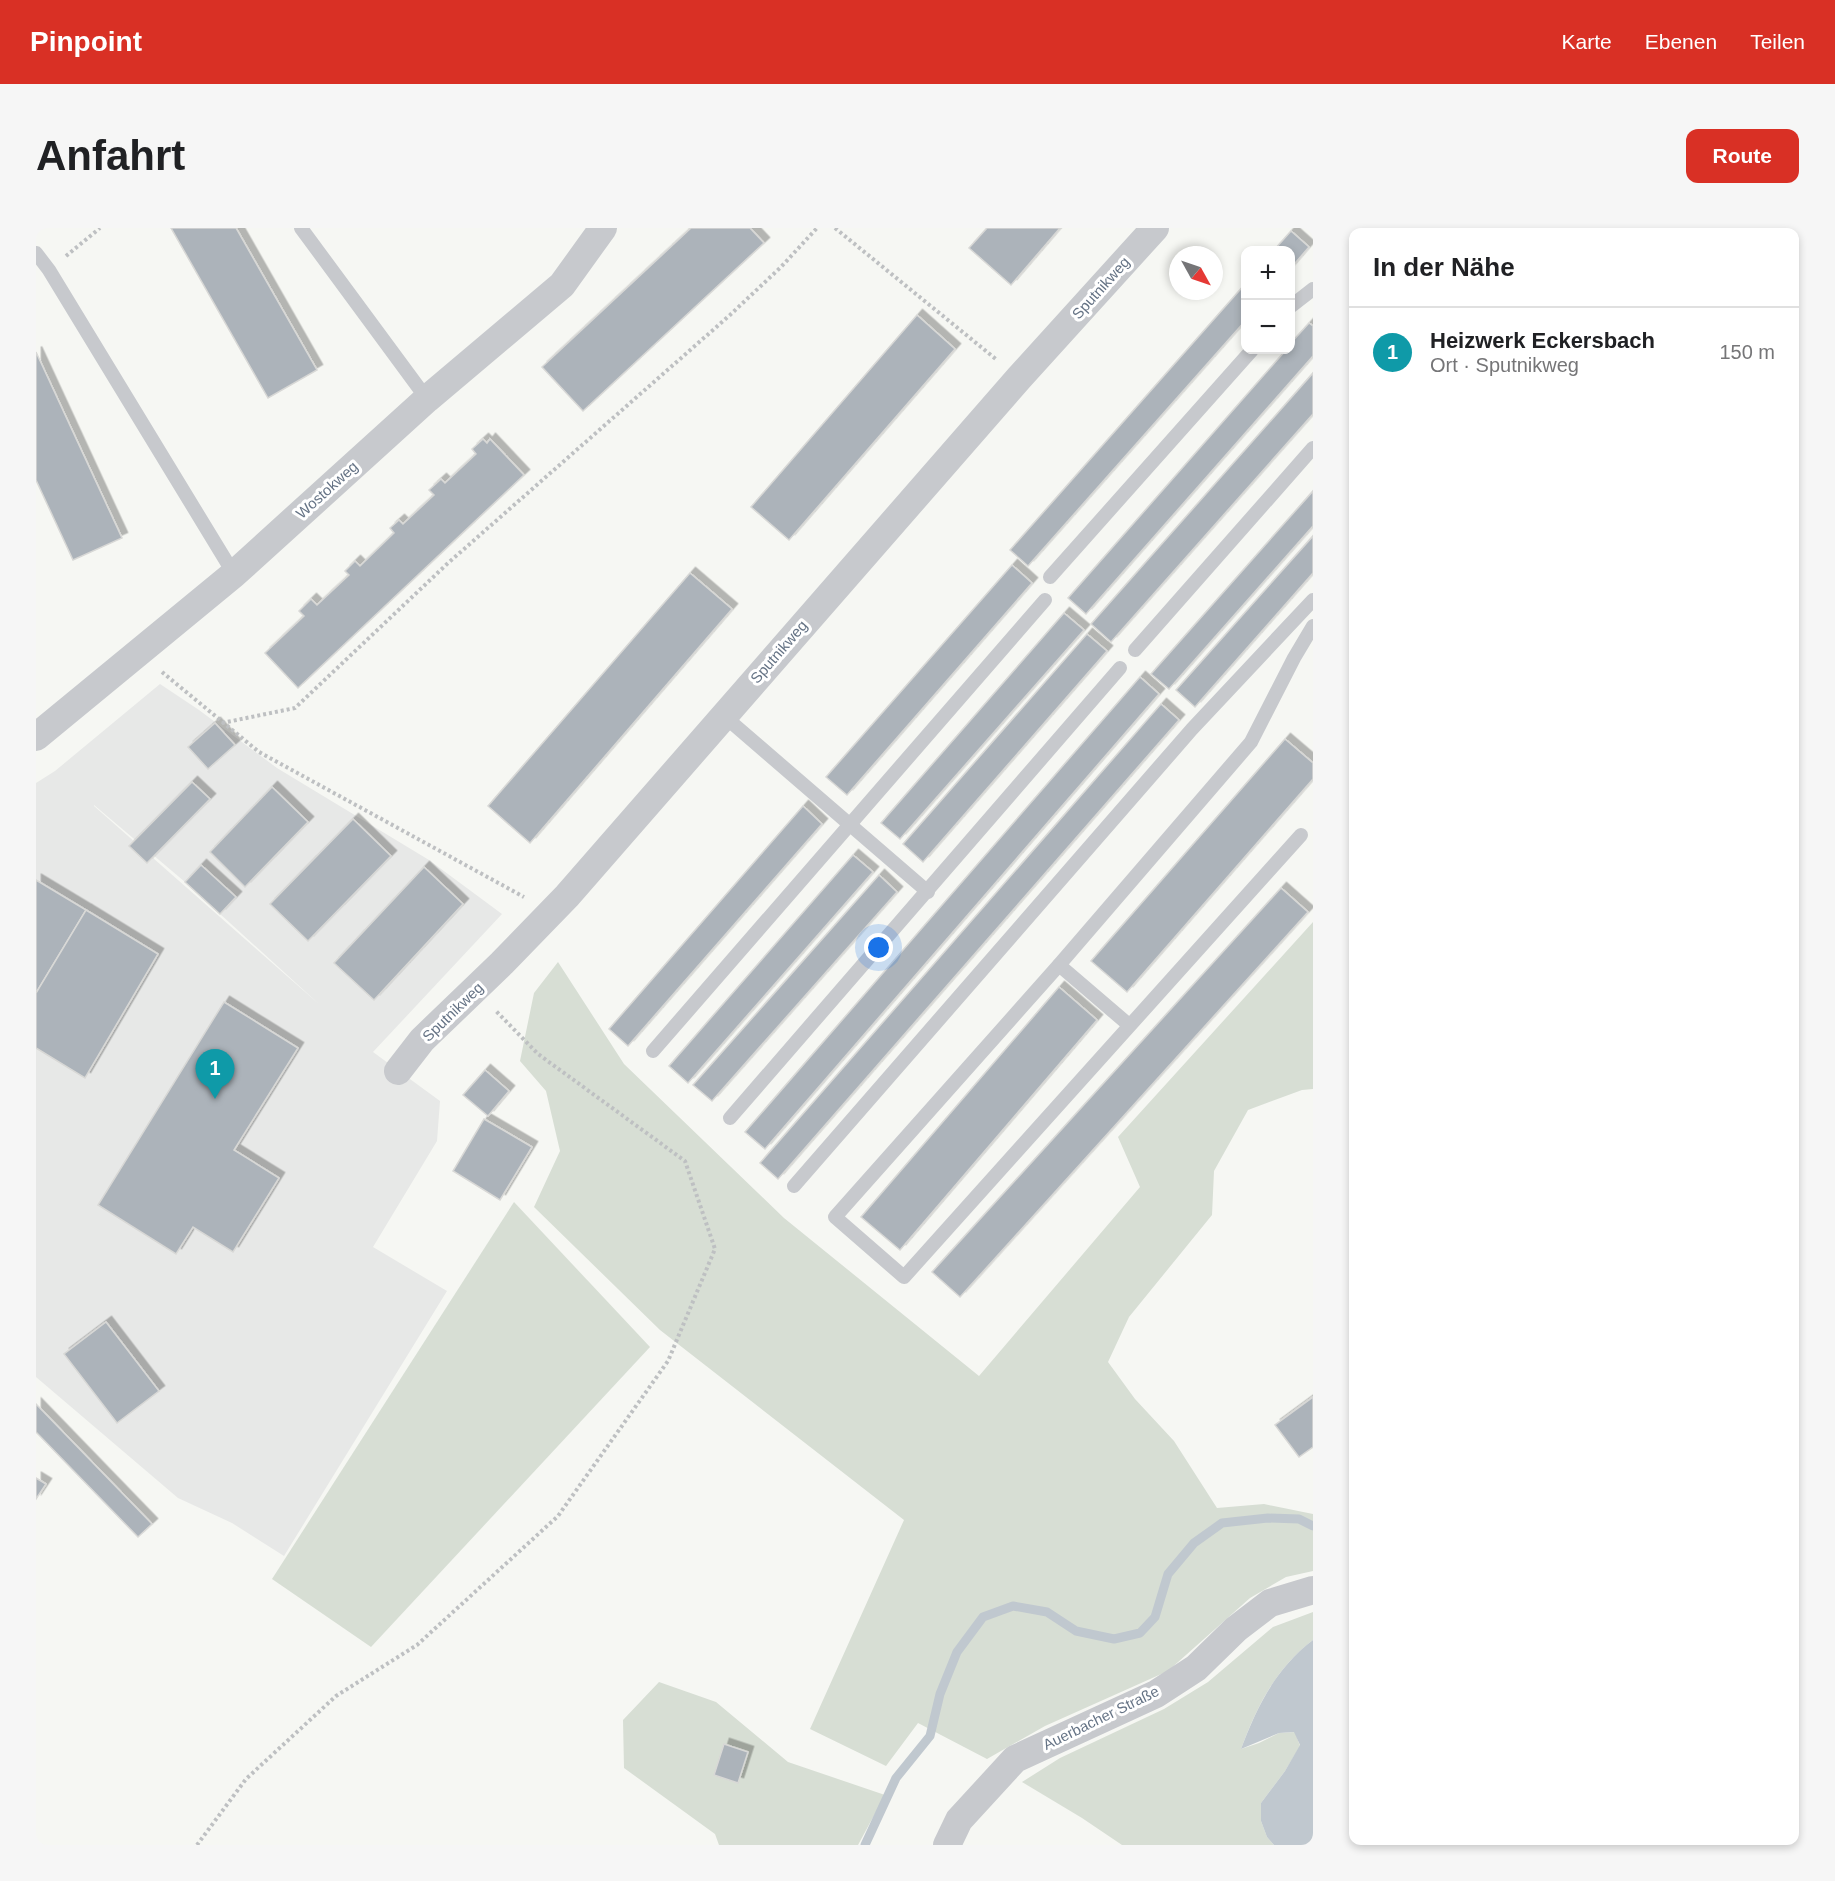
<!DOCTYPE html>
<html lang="de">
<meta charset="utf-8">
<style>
body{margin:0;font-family:Arial,sans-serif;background:#f6f6f6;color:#202124}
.controls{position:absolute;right:18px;top:18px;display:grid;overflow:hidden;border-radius:12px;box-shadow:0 3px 9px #0003}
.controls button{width:54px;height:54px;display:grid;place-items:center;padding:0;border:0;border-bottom:2px solid #e0e0e0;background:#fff;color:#202124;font:30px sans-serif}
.compass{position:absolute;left:1133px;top:18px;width:54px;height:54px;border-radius:50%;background:#fff;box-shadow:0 3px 9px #0003;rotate:130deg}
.you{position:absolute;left:843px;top:720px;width:21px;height:21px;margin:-15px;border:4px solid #fff;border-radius:50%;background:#1a73e8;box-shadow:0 0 0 9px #1a73e833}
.badge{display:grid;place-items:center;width:39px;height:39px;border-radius:50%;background:#d93025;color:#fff;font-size:20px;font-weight:700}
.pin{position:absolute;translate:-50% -50px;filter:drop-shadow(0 2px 3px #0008)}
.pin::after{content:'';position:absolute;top:32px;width:21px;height:18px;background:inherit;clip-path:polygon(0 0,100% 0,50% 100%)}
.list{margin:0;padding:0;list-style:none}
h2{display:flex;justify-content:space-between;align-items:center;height:78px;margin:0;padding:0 24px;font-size:26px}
h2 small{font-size:20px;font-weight:400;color:#757577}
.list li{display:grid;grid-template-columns:39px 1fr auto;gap:18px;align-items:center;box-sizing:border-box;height:90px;padding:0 24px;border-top:2px solid #e0e0e0}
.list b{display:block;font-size:22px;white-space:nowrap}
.list p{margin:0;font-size:20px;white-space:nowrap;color:#757577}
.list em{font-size:20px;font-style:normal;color:#757577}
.map{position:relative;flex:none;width:1277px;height:1617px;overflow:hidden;border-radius:12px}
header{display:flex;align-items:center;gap:36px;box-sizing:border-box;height:84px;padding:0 30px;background:#d93025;color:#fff}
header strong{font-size:28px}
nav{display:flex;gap:33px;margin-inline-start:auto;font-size:21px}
.intro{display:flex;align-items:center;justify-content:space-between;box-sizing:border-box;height:144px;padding:0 36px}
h1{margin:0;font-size:42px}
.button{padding:15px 27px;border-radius:12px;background:#d93025;color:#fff;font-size:21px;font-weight:700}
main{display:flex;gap:36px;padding:0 36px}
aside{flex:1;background:#fff;border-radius:12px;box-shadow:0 3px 9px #0003}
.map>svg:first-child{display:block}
.built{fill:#e7e8e7;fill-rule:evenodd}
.green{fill:#d7ded4}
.water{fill:#c0c8cf}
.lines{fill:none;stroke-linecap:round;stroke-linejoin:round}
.stream{stroke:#c0c8cf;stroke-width:9}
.building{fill:#acb3ba;stroke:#d8d8d6;stroke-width:1.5;filter:url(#shadow)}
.path{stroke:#bec0c2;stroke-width:4;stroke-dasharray:3 3;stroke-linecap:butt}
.lane{stroke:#c7c9cd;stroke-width:14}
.street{stroke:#c7c9cd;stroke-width:28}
.labels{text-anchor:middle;stroke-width:6;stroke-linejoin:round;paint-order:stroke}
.street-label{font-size:15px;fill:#657385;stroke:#fff}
</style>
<header>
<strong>Pinpoint</strong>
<nav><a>Karte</a><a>Ebenen</a><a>Teilen</a></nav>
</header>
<div class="intro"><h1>Anfahrt</h1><a class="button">Route</a></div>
<main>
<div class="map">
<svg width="1277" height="1617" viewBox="0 0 1277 1617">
<defs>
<filter id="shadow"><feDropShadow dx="5.5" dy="-5.5" stdDeviation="0" flood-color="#0004"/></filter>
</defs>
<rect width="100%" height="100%" fill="#f6f7f3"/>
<path class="built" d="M124,456L163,482L241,540L393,632L466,686L337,824L404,873L401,913L337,1019L411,1063L248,1328L196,1295L142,1270L0,1149V555L19,543ZM58,577L149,654L284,777L58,578Z"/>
<g class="green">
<path d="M1277,694V861L1266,862L1212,882L1178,943L1176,987L1093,1089L1072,1134L1099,1171L1138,1213L1181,1280L1228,1276L1277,1286V1343L1250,1349L1214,1370L1132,1443L1009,1498L951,1531L882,1495L850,1538L774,1501L868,1292L624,1102L498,979L524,923L510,863L484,833L498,765L522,734L588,836L748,990L943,1148L1104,959L1082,909Z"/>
<path d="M478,974L614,1119L335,1419L236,1351Z"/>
<path d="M1277,1384V1412C1240,1440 1221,1478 1205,1521L1223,1515L1243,1505L1259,1504L1264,1518L1249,1543L1225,1575V1593L1231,1609L1238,1617H1086L1046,1590L986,1554L1024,1530L1128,1481L1172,1454L1237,1399Z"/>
<path d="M623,1454L680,1474L752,1534L849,1567L822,1617H683L679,1606L588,1540L587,1492Z"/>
</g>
<path class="water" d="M1277,1412V1617H1238L1231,1609L1225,1593V1575L1249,1543L1264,1517L1258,1504L1243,1505L1205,1521C1221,1479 1239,1441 1277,1412Z"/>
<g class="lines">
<path class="stream" d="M829,1617L860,1550L894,1508L904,1466L921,1424L947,1389L977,1378L1011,1384L1040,1403L1078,1411L1104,1405L1119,1389L1132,1346L1158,1315L1186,1295L1232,1290L1263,1291L1277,1298"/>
</g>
<g class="building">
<path d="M135,0H200L281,142L232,170Z"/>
<path d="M655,0H714L728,15L547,183L506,139Z"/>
<path d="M951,0H1024L975,57L933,20Z"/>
<path d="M1255,3L1273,19L1254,41V22H1238Z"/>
<path d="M1210,55V92L992,338L974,322Z"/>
<path d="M881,87L919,121L753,312L715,279Z"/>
<path d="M1273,95L1277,98V128L1050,386L1032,370L1250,122H1254V116Z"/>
<path d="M0,124L86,310L37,332L0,252Z"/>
<path d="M1277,145V186L1075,414L1055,396Z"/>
<path d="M447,211L451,215L454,211L488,247L262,460L229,425L268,388L263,383L275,371L281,377L313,347L309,343L319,333L324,338L358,305L354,300L363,292L367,296L398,267L393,262L405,251L409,255L440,226L436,221Z"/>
<path d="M1277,263V298L1133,461L1115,446Z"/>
<path d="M1277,308V345L1159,479L1140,462Z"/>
<path d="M976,337L996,355L811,567L790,549Z"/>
<path d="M654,345L696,381L494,615L452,578Z"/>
<path d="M1028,385L1048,402L864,611L845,595Z"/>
<path d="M1051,406L1071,423L887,634L867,616Z"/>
<path d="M1104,449L1123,466L729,921L709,904Z"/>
<path d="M1125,476L1143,492L742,951L724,935Z"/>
<path d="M179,495L199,517L172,541L152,519Z"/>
<path d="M1249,511L1277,535V551L1091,764L1055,733Z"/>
<path d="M156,554L174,571L111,635L93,618Z"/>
<path d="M236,559L272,594L209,659L174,624Z"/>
<path d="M767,578L786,596L592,818L573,801Z"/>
<path d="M317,591L355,628L272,713L234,676Z"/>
<path d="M817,627L837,644L652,855L633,838Z"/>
<path d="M165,637L200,669L184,686L149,654Z"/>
<path d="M388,639L427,676L338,772L298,735Z"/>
<path d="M843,647L861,664L676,873L657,857Z"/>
<path d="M0,652L50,682L0,765Z"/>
<path d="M1245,660L1272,684L924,1069L896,1044Z"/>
<path d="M50,682L122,726L49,850L0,820V765Z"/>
<path d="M1023,759L1061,792L864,1022L825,989Z"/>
<path d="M188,774L262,820L198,922L243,950L197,1024L157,999L140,1026L62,977Z"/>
<path d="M449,842L473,863L452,888L427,867Z"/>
<path d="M448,891L496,919L464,972L417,943Z"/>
<path d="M70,1094L123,1163L81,1195L28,1126Z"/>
<path d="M1277,1169V1219L1263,1229L1239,1197Z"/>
<path d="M0,1176L116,1296L102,1309L0,1204Z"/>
<path d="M0,1250L10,1256L0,1271Z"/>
<path d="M688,1516L712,1524L702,1555L678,1547Z"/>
</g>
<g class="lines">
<g class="path">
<path d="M799,0L961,132"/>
<path d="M30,28L64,0"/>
<path d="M126,444L223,524L488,669"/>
<path d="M186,495L259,480L411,336L694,87L745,39L781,0"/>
<path d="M161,1617L210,1551L300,1468L381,1417L522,1288L632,1133L679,1021L649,933L502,826L459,782"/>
</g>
<g class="lane">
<path d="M265,0L391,171"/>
<path d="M0,25L13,42L198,346"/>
<path d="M1254,79L1277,61"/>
<path d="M1014,349L1216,122"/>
<path d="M1099,422L1277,220"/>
<path d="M688,488L892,664"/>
<path d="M1265,607L868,1049L799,989L1023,737L1215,514L1258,430L1277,398"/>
<path d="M1023,737L1093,797"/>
<path d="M617,823L1009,372"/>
<path d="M694,890L1084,440"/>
<path d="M758,958L1156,501L1277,372"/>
</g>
<g class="street">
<path d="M0,509L198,346L391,171L526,57L567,0"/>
<path d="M362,843L386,812L466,735L531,668L983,150L1119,0"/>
<path d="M911,1617L923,1592L979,1531L1120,1466L1160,1440L1200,1401L1234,1375L1277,1362"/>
</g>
</g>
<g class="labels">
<g class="street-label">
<text transform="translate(1065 60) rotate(-48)" y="5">Sputnikweg</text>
<text transform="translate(291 262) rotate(-42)" y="5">Wostokweg</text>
<text transform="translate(743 424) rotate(-49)" y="5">Sputnikweg</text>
<text transform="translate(417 784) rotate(-44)" y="5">Sputnikweg</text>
<text transform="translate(1065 1490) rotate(-26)" y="5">Auerbacher Straße</text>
</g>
</g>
</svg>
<div class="controls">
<button>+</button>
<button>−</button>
</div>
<svg class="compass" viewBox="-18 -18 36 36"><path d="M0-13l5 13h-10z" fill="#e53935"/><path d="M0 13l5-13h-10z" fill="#757577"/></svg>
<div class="you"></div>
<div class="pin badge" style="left:179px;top:871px;background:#0f9aa8">1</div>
</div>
<aside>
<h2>In der Nähe<small></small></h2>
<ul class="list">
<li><span class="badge" style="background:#0f9aa8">1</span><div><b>Heizwerk Eckersbach</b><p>Ort · Sputnikweg</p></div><em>150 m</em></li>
</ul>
</aside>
</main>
